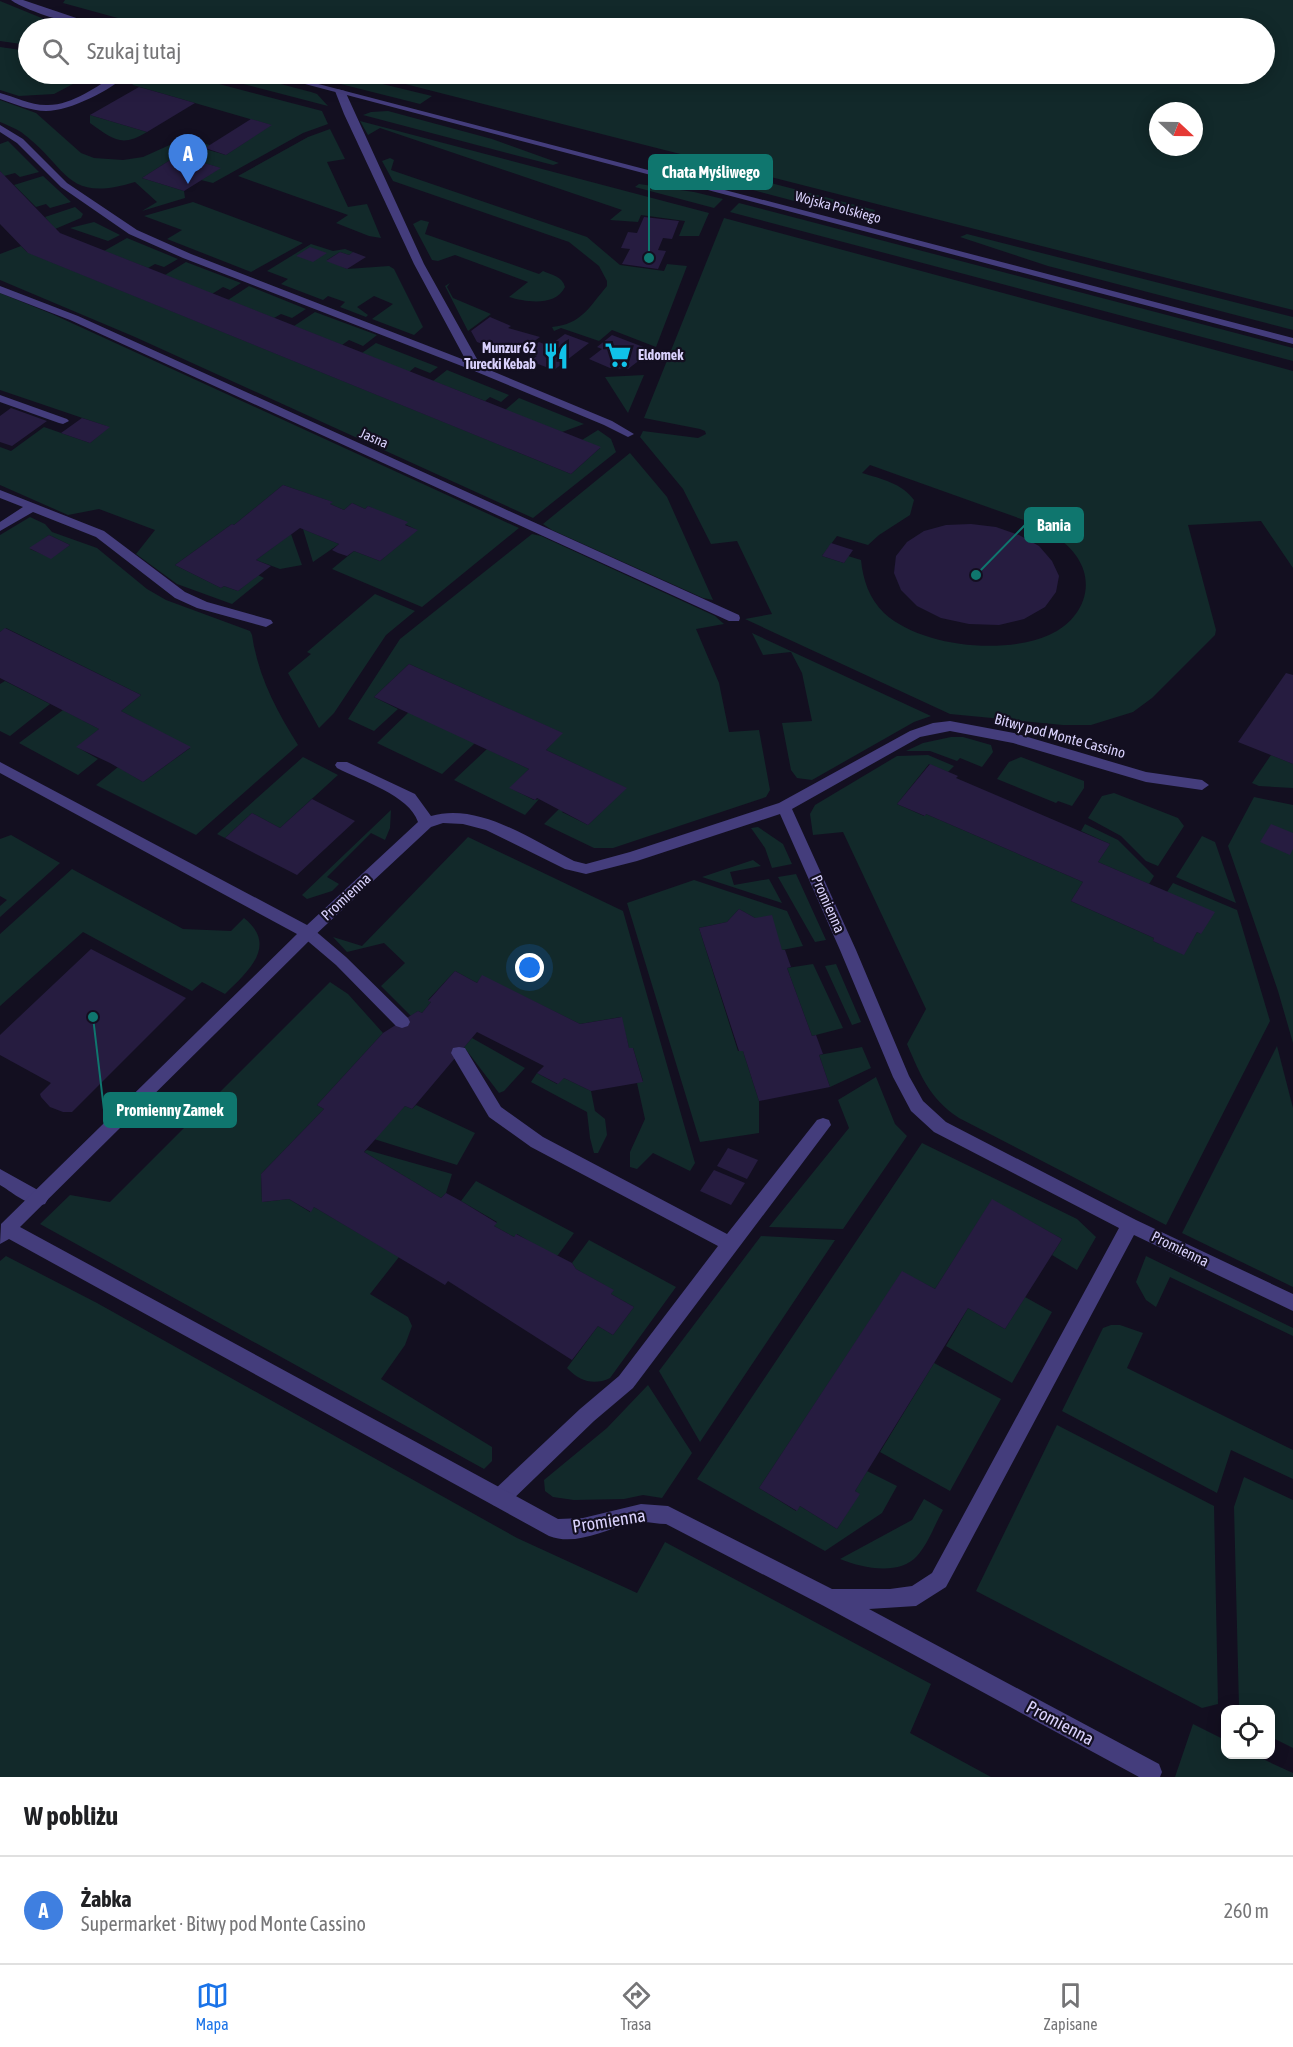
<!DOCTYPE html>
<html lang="pl">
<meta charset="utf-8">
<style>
body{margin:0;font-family:"Asap Condensed",sans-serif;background:#f2f2f2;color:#202124}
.controls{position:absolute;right:18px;bottom:18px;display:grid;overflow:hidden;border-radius:12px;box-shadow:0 3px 15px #0003}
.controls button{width:54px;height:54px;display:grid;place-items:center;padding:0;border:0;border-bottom:2px solid #e0e0e0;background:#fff;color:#202124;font:30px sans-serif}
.compass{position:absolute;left:1149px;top:102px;width:54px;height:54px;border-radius:50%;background:#fff;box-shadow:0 3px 15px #0003;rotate:112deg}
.you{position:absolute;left:530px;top:968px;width:21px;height:21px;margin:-15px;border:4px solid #fff;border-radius:50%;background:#1a73e8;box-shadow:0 0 0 9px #1a73e833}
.badge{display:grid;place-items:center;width:39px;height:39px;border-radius:50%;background:#1a73e8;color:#fff;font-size:20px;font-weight:700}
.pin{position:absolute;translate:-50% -50px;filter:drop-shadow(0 2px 3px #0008)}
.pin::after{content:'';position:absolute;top:32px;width:21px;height:18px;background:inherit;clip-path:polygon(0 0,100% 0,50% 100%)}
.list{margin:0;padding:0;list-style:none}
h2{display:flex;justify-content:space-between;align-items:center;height:78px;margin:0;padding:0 24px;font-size:26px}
h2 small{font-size:20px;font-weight:400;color:#757577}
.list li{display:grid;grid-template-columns:39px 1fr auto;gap:18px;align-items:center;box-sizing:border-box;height:108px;padding:0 24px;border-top:2px solid #e0e0e0}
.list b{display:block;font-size:22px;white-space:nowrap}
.list p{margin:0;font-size:20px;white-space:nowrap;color:#757577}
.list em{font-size:20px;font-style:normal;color:#757577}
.icon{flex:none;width:33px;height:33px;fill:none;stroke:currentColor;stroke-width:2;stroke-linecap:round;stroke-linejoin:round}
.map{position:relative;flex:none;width:1293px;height:1777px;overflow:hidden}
.search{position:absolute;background:#fff;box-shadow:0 3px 15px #0003;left:18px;right:18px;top:18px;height:66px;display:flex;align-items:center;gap:15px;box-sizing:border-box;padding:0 21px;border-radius:33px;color:#757577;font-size:22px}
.sheet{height:186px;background:#fff}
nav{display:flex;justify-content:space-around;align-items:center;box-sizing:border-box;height:84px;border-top:2px solid #e0e0e0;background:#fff;font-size:16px;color:#757577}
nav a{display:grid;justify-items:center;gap:3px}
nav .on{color:#1a73e8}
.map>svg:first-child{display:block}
.green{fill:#12292a;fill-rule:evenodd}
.building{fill:#261c40}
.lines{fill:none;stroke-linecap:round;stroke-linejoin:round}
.lane{fill:#443d7c;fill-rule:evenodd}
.street{fill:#443d7c;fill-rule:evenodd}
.labels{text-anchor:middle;stroke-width:4.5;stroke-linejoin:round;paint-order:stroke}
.far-street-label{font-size:14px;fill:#d9d1fc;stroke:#130f20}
.far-poi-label{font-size:14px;font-weight:bold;fill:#d9d1fc;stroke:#130f20;text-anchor:end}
.street-label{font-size:15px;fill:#d9d1fc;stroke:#130f20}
.near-street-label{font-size:18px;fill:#d9d1fc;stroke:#130f20}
.leader{fill:none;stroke:#0f766e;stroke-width:2}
.callout-dot{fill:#0f766e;stroke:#130f20;stroke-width:2}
.callout{fill:#0f766e;stroke:#0f766e;stroke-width:2}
.callout-label{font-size:16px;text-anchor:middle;font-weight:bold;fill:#fff}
</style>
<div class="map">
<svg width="1293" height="1777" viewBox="0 0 1293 1777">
<rect width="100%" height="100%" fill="#130f20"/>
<g class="green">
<path d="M65,0H1293V310L366,74H1264V28H154L63,3ZM1158,111H1194V147H1158Z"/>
<path d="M0,1L49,21L76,28H28V45L0,41Z"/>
<path d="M0,47L28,51V74H92L54,94L19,96L0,90Z"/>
<path d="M138,74H181L322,111L328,124L303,133L213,183L201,180L220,168L178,155L142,178L184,191L185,198L142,211L157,202L135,182C64,204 69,167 21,132C15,128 7,125 0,122V100L36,113L81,153L94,158L123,160L143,157L183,139L210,145L205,149L226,155L271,125L133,85L129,79Z"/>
<path d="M220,74H243L311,92L317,94L328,106L224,79Z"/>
<path d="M301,74H341L432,96L420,104Z"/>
<path d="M388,111L492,139L559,163L553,165L363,115L371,112Z"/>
<path d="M90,115L147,132C121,148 113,139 90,123Z"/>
<path d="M360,121L709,213L699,236H679L685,221L641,215L638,222L610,220L622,210L380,128L368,135Z"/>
<path d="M330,129L345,159L327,162L348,207L367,204L381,238L369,236L336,223L348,215L238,176L308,137Z"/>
<path d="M8,141L39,172L20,177L15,173L4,176L0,171V144Z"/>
<path d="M390,158L394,160L391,170L587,237L620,265L664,271L667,264L687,266L656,347L612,330L599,341L561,328L554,331L552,327C582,324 589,307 607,286V281L599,266L569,242L393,181L382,161Z"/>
<path d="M43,176L71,202L50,208L46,204L36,207L14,185Z"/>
<path d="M763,181L875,210L874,214L802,203L753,190Z"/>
<path d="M639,184L694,192L723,199L714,208L635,187Z"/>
<path d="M193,202L303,243L251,272L167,239L182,230L144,216Z"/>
<path d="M739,203L1293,348V361L730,212Z"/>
<path d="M75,207L83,214L81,218L55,229L45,217Z"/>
<path d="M724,218L1293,371V568L1261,521L1188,525L1216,630L1215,635L1152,698L1133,712L1091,725H1063L950,714L745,619L772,614L737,541L711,544L683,489L640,437L643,431L698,438L706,434L705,431L700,429L644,418ZM870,465L1038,525C1052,534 1068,543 1077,557C1097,587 1081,621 1049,635C1004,655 921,647 884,613C869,598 863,580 861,560L848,556L844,563L822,556L837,536L868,545L879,535L910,515L914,500C902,483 881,479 862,473Z"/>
<path d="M421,220L429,222L425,234L539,274L543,271C552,275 562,276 565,287C555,307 526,302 509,297L528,282L455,255L438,261L432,260L413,224Z"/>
<path d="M94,222L120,235L108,241L70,228Z"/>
<path d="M967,234L1293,317V330L1048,266L960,237Z"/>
<path d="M127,238L178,259L164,267L155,264L148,268L104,251Z"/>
<path d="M311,244L333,251L345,249L353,252L349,255L340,252L327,260L347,269L389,266L394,269L423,327L414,335L372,319L393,304L374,296L357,307L368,315L366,317L340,307L345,302L328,296L323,300L281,284L288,279L267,271Z"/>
<path d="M21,246L27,252L571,474L600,448L582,440L598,430L611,439L616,452L533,518L135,337L0,280V254Z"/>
<path d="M186,262L241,283L230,290L223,287L212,294L165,275Z"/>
<path d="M450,283L447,287L453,298L491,314L468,331L445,286Z"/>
<path d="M249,286L306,309L292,318L281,314L274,318L228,300Z"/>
<path d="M0,293L52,314L519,528L422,607L332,569L354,551L380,561L417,530L368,506L365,509L352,503L344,510L330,504L332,502L283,485L234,525L232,524L175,565L221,588L224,586L238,591L258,575L264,578L232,604L177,584L136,554L155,530L99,509L68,515L0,485V447L11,451L44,427L90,443L109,427L0,390Z"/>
<path d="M315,312L377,335L363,346L349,340L342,345L294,326Z"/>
<path d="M376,343L438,367L430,373L415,367L409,372L362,353Z"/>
<path d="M447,370L509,395L501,402L490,397L485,401L433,381Z"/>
<path d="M644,375L628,413L605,377Z"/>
<path d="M519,398L584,424L562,432L505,410Z"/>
<path d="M630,453L667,497L713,600L703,598L552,530L543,524Z"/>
<path d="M30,517L45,524L52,532L97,548L147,589L166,600L250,631L252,635C258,676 276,710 298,745L196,835L96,785L118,767L143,782L190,748L121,711L141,695L6,628L0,632V535ZM49,535L70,545L51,558L30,549Z"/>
<path d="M303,529L339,544L313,562Z"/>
<path d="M291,534L302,565L280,569L256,560Z"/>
<path d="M532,534L541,536L715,616L724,624L696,629L719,683L729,732L759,730L770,790L766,797L613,848H594L544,824L559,809L563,811L562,812L588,825L626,788L546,750L562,733L409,664L374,697L398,709L374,731L348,719L400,639Z"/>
<path d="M375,594L415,611L386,635L334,713L319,728L288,673L311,654L307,652Z"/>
<path d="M752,633L931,716L914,722L812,780L797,778L791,770L782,723L812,721L802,673L791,652L763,655Z"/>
<path d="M5,681L50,704L10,736L0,731V684Z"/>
<path d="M63,710L99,729L77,747L98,759L78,775L19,743Z"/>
<path d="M409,712L475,743L442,774L377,743Z"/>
<path d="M951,737H963L991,745L993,752L982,767L960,758L957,761L930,751H906L923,743Z"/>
<path d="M487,749L529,769L510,788L534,800L539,799L525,815L454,780Z"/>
<path d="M928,755L954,766L948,772L929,764L897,804L924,816L926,814L1083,882L1071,901L1154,938L1153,941L1184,954L1197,932L1201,934L1167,892L1173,883L1237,910L1270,1021L1166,1225L959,1118C929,1098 921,1076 907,1044L926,1009L843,832L813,835L810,814L815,805L897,756Z"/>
<path d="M1271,755L1293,764V788L1259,786L1252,783Z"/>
<path d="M303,757L338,775L280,828L252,813L225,838L217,834Z"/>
<path d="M1021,757L1084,781V788L1072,806L1058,801L1056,803L997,779L1009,762Z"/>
<path d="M1114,793L1178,818L1184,826L1158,866L1146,861L1121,836L1088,818L1102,796Z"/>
<path d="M1254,797L1293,805V1043L1278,991L1228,846Z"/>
<path d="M391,810L390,828L385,840L371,833L327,877L339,884L332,891L307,899L302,895Z"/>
<path d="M1085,824L1118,840L1154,876L1149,884L1098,862L1110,844L1081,831Z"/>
<path d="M758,827L783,844L792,864L772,868L765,848L751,828Z"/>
<path d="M11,835L60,863L0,917V906L7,900L0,896V839Z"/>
<path d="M1202,836L1215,842L1236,903L1176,877Z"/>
<path d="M468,837L623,911L695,1163L690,1171L653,1153L637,1169L630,1167V1152L645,1119L637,1083L643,1081L633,1048H629L621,1017L580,1024L482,976L477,983L455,971L428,1000L431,1002L422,1013L418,1011L411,1016L381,986L405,963L384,943L347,952L333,937L362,946Z"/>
<path d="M753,860L761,866L730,872L734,885L769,879L782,903L702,877Z"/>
<path d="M72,869L183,929L231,931L244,918C279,946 247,972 225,994L202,982L192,991L83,932L0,1006V934Z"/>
<path d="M796,874L826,940L815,942L778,877Z"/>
<path d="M694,880L787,911L803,946L782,950L755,918L739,909L727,922L699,928L738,1051H743L759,1101V1133L700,1142L627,903Z"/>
<path d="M813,964L843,1028L812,1036L787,968Z"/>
<path d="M836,964L861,1022L852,1025L825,966Z"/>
<path d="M330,982L348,994L383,1033L317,1105L324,1109L261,1174L262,1202L289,1199L310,1212L314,1207L399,1257L370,1294L408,1317L412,1326L405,1345L381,1379L492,1447V1461L484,1469L40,1224L70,1195L110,1202Z"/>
<path d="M472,1038L525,1068L504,1091L499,1093L464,1047Z"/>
<path d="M1277,1046L1293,1108V1287L1182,1233Z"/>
<path d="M862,1047L871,1068L830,1087L819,1055Z"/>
<path d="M537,1073L557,1084L564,1078L591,1091L595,1111L605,1119L607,1135L598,1153H594L590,1138L587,1112L531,1082Z"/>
<path d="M876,1077L895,1124L907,1136L843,1229L769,1227L849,1128L838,1100Z"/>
<path d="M416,1105L475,1133L457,1165L374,1139L405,1106L412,1109Z"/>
<path d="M922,1143L1077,1219L1096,1237L1077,1270L1052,1255L1062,1239L992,1200L935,1289L902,1272L759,1488L796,1511L800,1506L837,1529L859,1494L855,1491L867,1471L897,1486L882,1513L825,1551L697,1479Z"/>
<path d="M367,1150L452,1174L446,1193L441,1198L364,1152Z"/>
<path d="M476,1181L574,1233L558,1255L554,1256L517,1234L514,1237L494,1226L497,1222L461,1201Z"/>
<path d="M761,1236L835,1240L700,1442L659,1371Z"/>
<path d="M589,1240L676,1287L610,1378C594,1386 579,1381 567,1368L598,1326L613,1335L634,1307L611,1294L613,1290L576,1269L572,1263Z"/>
<path d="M6,1256L97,1303L517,1538L637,1593L665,1542L931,1684L910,1733L991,1777H0V1261Z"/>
<path d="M1146,1256L1293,1328V1336L1170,1277L1156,1307L1146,1300L1136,1282Z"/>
<path d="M1025,1297L1052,1312L1012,1383L946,1346L968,1308L1005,1329Z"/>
<path d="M1111,1325H1120L1143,1333L1127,1368L1293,1450V1479L1231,1450L1217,1493L1062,1411L1103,1328Z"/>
<path d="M934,1363L1001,1399L950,1491L880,1452Z"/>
<path d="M648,1385L692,1453L662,1498L643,1495L624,1499L574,1500L553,1497L545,1491L544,1480L607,1428Z"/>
<path d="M1057,1425L1214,1506L1218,1704L1202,1708L976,1591Z"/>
<path d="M1244,1477L1293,1500V1748L1271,1737L1270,1710L1241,1709L1239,1707L1234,1507Z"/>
<path d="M924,1499L943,1510C935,1524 928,1544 917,1556C899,1576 862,1568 840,1559L912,1520Z"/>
<path d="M1193,1724L1225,1740L1226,1754L1254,1755L1293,1773V1777H1175Z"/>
</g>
<g class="building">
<path d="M139,87L157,92L195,103L147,132L90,115Z"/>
<path d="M251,119L272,125L226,155L205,148Z"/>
<path d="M178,155L221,168L184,191L142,178Z"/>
<path d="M0,171L60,233L601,447L571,474L28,253L0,224Z"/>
<path d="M644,217L679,221L672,239L663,238L658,250L666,251L658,269L622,264L630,249L621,248L628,232L637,233Z"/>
<path d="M310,247L327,253L313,262L296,256Z"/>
<path d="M340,252L349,255L353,252L366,257L347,269L326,261Z"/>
<path d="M490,317L511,326L508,328L540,337L518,353L508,349L504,352L477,342L471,331Z"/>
<path d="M565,334L589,343L554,370L530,361L537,356L526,352L539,342L549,346Z"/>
<path d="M612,335L646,348L639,354L641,359L628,369L610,368L589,359L602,349L597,347Z"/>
<path d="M11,408L47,421L12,446L0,442V416Z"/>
<path d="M82,418L110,427L90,443L61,433Z"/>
<path d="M283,485L333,502L330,504L344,510L352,503L365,509L368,506L408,522L405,525L418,530L380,561L354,551L347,556L338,553L332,550L339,544L300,528L256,560L271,566L238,591L224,586L221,588L175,565L232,524L234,525Z"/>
<path d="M971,524L996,527L1019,535L1039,546L1052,561L1059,576L1056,592L1045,607L1024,619L999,625L969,624L941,618L917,606L901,590L894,573L896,556L907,542L924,531L946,525Z"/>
<path d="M49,535L70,545L51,559L29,548Z"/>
<path d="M831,543L853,550L844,563L822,556Z"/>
<path d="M5,628L141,695L121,711L191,747L143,782L110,763L76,747L99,729L0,678V632Z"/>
<path d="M409,664L563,733L546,750L627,788L588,825L537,798L535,800L509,788L529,769L374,697Z"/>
<path d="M1286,673L1293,675V764L1238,742Z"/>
<path d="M930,764L958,776L956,778L1110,844L1098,862L1215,912L1201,934L1197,932L1184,955L1153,941L1154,938L1071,901L1083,882L926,814L925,816L897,804Z"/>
<path d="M312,799L355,821L297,875L225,838L252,813L280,828Z"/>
<path d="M1271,824L1293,833V849L1290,855L1260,842Z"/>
<path d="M739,909L755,918L772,915L782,950H785L791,967L787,968L812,1036L816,1035L823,1054L819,1055L830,1087L759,1101L743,1051H739L699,928L727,922Z"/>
<path d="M91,949L186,998L72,1112H63L50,1107L41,1097L40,1094L51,1083L0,1055V1035Z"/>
<path d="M455,971L477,983L482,975L580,1024L622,1017L629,1048H633L643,1082L591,1091L564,1078L558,1084L537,1073L544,1066L477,1032L412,1109L405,1106L364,1152L441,1198L446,1193L461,1201L497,1223L494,1226L514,1237L516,1234L572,1263L576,1269L614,1290L611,1294L634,1307L613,1335L598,1326L572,1360L448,1281L445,1285L314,1207L311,1212L289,1199L262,1202L261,1174L324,1109L317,1105L383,1033L418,1011L422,1013L431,1002L428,1001Z"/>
<path d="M728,1148L758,1160L747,1179L717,1166Z"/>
<path d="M714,1170L745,1183L731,1205L700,1191Z"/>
<path d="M992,1199L1062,1239L1005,1329L968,1308L855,1491L860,1494L837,1529L800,1506L797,1511L759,1488L902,1271L935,1289Z"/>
</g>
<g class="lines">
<g class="lane">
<path d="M337,89L345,91L424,264L482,368L480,370L476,371L470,368L414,264L344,114L335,91Z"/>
<path d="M0,395L67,419L69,421L63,424L59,423L0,402Z"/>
<path d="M0,490L104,531L185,592L207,602L271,620L273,623L266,627L197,608L175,598L96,537L33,512L0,531V522L23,507L0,498Z"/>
<path d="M308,927L313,929L346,957L408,1018L410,1022L408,1026L402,1028L396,1026L336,965L303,937L300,933L303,929Z"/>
<path d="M459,1047L465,1048L501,1107L543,1137L727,1234L817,1120L823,1118L829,1120L831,1125L633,1388L594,1421L507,1505L500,1507L493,1505L490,1498L493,1491L580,1409L619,1376L718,1246L531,1147L489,1117L451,1053L453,1048Z"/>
<path d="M0,1169L45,1194L48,1199L45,1204C31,1209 12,1192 0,1185Z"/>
</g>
<g class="street">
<path d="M11,0H23L106,28C87,30 27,12 11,0Z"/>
<path d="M118,74H128C111,90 70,111 46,111C31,111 15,104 0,99V93C15,97 30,105 46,105C72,106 96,86 118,74Z"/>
<path d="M267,74H280L1293,338V344Z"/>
<path d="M0,125L23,139L67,183L137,230L191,254L480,366L612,421L634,434L628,437L604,425L472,370L183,258L129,234L61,187L17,143L0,132Z"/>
<path d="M0,286L78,316L739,615L740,618L739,621H729L70,320L0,293Z"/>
<path d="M950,721L1014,733L1146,772L1202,780L1209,785L1202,790L1146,782L1013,743L950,731L920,737L792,809L856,950L909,1076L923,1101L946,1122L1136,1220L1293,1294V1311L1134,1235L946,1587L916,1606L869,1609L1159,1764L1162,1772L1160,1777H1139L822,1605L666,1524C658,1524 650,1522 642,1522C612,1524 580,1548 549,1536L9,1239L0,1244L1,1224L297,934L0,773V762L307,925L418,822C409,795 362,781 337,768L335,765L337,762H347L415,794L431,816C479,802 532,840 574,861L586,864L630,852L779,803L910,731L933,723ZM780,814L840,950L893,1077L911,1111L934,1132L1119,1228L932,1573L912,1586L890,1589H832L668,1506L641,1504L583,1518L558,1519L20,1227L313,937L431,827L443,823L463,824L486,830L565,869L586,874L637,861Z"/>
</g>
</g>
<defs>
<g id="supermarket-bare" transform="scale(2.07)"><path d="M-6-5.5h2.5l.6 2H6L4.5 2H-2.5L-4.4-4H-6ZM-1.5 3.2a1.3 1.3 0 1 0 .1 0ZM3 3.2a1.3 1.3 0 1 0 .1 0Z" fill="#10c3e9" stroke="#130f20" stroke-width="2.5" paint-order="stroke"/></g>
<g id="restaurant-bare" transform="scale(2.07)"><path d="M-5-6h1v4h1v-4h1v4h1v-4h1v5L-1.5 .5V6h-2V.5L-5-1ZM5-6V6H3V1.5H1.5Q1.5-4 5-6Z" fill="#10c3e9" stroke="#130f20" stroke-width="2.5" paint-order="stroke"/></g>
</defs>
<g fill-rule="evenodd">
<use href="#supermarket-bare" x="618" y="355"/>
<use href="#restaurant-bare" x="556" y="356"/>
</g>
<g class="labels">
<g class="far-street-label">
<text transform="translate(838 207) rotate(15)" y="5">Wojska Polskiego</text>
<text transform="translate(374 438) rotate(24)" y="5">Jasna</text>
</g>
<g class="far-poi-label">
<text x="536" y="353">Munzur 62<tspan x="536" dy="16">Turecki Kebab</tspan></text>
<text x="638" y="360" text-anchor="start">Eldomek</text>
</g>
<g class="street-label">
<text transform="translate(1060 736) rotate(15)" y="5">Bitwy pod Monte Cassino</text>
<text transform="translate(346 897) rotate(-43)" y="5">Promienna</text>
<text transform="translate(828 904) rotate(66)" y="5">Promienna</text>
<text transform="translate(1180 1249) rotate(26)" y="5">Promienna</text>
</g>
<g class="near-street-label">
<text transform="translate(609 1521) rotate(-9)" y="6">Promienna</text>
<text transform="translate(1060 1723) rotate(28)" y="6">Promienna</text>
</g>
</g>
<path class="leader" d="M649 258L649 172M976 575L1025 525M93 1017L104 1110"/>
<g class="callout-dot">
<circle cx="649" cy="258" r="6"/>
<circle cx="976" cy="575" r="6"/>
<circle cx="93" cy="1017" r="6"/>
</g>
<g class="callout">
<rect x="649" y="155" width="123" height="34" rx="6"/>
<rect x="1025" y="508" width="58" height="34" rx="6"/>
<rect x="104" y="1093" width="132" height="34" rx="6"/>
</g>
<g class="callout-label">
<text x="711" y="178">Chata Myśliwego</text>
<text x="1054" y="531">Bania</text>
<text x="170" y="1116">Promienny Zamek</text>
</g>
</svg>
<div class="controls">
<button><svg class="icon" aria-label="locate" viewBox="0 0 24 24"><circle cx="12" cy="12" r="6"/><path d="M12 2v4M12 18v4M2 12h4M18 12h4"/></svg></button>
</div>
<svg class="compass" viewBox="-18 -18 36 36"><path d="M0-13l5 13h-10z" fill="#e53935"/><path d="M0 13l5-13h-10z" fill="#757577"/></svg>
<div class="you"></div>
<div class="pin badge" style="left:188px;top:184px;background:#3f7fe0">A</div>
<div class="search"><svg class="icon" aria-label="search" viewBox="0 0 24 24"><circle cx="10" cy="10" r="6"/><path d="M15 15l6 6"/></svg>Szukaj tutaj</div>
</div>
<section class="sheet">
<h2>W pobliżu<small></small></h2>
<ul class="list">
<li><span class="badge" style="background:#3f7fe0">A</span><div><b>Żabka</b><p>Supermarket · Bitwy pod Monte Cassino</p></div><em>260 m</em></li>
</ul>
</section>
<nav>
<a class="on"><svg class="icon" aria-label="map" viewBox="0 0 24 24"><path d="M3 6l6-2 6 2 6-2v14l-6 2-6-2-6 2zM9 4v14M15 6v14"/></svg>Mapa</a>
<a><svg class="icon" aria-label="directions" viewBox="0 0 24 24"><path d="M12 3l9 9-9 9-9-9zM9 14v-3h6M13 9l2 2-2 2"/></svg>Trasa</a>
<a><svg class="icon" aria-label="saved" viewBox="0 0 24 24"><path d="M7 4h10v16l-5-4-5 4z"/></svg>Zapisane</a>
</nav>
